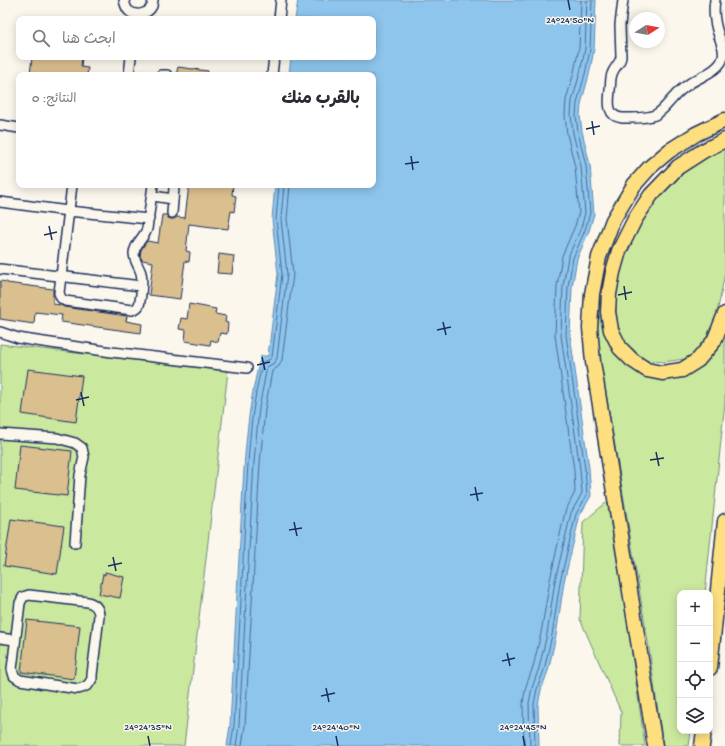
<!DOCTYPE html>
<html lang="ar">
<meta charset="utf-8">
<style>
body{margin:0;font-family:"Gochi Hand","Playpen Sans Arabic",sans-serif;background:#f7f7f7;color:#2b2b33;direction:rtl}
.controls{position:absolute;right:12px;bottom:12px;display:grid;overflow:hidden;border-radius:8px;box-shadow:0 2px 10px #0003}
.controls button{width:36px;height:36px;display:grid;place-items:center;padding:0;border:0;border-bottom:1px solid #e1e1e2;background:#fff;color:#2b2b33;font:20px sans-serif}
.compass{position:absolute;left:629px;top:12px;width:36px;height:36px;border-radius:50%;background:#fff;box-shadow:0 2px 10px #0003;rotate:79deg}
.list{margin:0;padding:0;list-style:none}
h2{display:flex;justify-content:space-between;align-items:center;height:52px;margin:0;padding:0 16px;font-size:17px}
h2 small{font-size:13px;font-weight:400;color:#7c7c81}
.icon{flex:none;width:22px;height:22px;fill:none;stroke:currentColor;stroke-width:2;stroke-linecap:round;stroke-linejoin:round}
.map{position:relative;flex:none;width:725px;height:746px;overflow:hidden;direction:ltr}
.search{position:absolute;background:#fff;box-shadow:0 2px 10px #0003;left:16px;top:16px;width:360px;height:44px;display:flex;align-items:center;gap:10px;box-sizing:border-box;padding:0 14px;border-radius:8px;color:#7c7c81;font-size:15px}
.panel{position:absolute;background:#fff;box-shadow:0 2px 10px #0003;left:16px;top:72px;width:360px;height:116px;border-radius:8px;direction:rtl}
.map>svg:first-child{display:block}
.green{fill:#cbe89f;stroke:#738c7e}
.water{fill:#8ec5ec;stroke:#6089b3}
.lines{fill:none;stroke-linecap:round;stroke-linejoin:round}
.shore{stroke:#496b97;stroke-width:1}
.building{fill:#dabf8f;stroke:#1b2f5e}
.minor-casing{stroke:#1b2f5e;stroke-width:12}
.highway-casing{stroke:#1b2f5e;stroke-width:17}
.minor{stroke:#fbf7ec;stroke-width:9}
.highway{stroke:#fedf80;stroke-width:14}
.ticks{fill:none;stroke:#1b2f5e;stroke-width:1.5}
.ticks-label{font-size:10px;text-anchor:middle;fill:#1b2f5e;stroke:#fbf7ec;stroke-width:3;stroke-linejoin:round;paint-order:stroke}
</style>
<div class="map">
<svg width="725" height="746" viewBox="0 0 725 746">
<rect width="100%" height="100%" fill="#fbf7ec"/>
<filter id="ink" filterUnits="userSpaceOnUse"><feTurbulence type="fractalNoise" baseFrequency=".025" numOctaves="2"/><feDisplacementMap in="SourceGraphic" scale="8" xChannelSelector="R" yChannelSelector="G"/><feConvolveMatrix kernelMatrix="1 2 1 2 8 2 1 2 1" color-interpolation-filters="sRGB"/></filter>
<g filter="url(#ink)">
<g class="green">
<path d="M725,145V272L720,299L714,325L710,337L699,350L685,359L663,362L645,360L625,342L618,328L615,302V283L637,221L680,172Z"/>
<path d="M596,305C601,323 605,342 619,357C623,360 627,364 631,367L703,365L719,348L725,335V402L705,593H680V731H691L689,746H663L648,642L598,346L596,326Z"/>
<path d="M0,344L228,371L184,746H0Z"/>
<path d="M607,502L626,611L645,746H620L621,712L580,619L583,522Z"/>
</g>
<path class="water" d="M298,0H596L594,50L589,75L581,104L580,116L582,131L590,165L594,214L589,231L577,259L572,287L570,335L589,468L591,496L580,515L564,582L556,636L548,671L541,690L538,705L539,746H227L230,725C234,657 237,589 241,522C244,466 246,410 261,356H268L278,274L272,219L275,185H373V75H289L291,57H373V19H295Z"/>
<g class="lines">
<g class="shore">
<path d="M231,746L234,725C238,656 242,587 245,518C248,466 249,412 263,362L265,361L269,360L272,357L282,274L276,219L279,185"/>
<path d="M236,746L239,725L254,462L259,408L267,367L274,363L277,358L287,274L281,219L284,185"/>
<path d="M242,746L245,725L260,463L265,409L272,371L279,366L282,360L293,274L287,219L290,185"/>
<path d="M524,746L523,702L526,686L533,667L541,633L550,580L565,512L575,492L574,470L555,335L557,286L562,256L575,226L579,212L575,167L567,134L565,115L566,100L574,72L579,48L581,0"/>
<path d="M530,746L529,703L532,688L539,668L547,634L555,581L571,513L582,493L580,469L561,335L563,286L568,257L581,228L585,213L581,166L573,133L571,115L572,101L580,73L585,49L587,0"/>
<path d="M535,746L534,704L537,689L544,670L552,635L560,582L576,514L587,495L585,469L566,335L568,287L573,258L585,230L590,213L586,166L578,132L576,116L577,103L585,74L590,50L592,0"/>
</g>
</g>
<g class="building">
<path d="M32,57H82L81,67L88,68L87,75H30Z"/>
<path d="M178,67L208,71L207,75H176Z"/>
<path d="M189,185H233L232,195L236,196L234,212L231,211L228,229L189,224L186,251L190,252L189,262L185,261L180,299L149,295L153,262L142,260L140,256L141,250L147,241L158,243L162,215H167L168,218L171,219H174L177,217L185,218Z"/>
<path d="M219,254L234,256L232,274L217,273Z"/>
<path d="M0,281L7,282V283L53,289V304L61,305L64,307L127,316L126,321L142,324L141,333L61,322L62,315L35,312L34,324L0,319Z"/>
<path d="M189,304L216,309L215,314L226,316L225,322L228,323L227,334L220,333L218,342L211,340L210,345L185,341L186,330L179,329L181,318L187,319Z"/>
<path d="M28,369L82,376L76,422L22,414Z"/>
<path d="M20,445L72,451L67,496L15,490Z"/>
<path d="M11,519L64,526L57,574L4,566Z"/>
<path d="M105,572L124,577L120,598L99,594L103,574L105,575Z"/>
<path d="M27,620L80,626L74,679L21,672Z"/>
</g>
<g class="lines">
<g class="minor-casing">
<g id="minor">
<path d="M124,0C125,4 126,9 129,11C136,17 148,14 152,6C152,6 153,0 153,0"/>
<path d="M623,0L620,25L621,57C620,64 614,67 612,74C610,79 611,84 610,90C609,101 606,116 622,118C632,118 645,119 655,115C663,111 667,104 673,98C677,93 683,88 689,84C699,77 721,70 723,57C725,49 721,43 719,36C715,25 713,12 715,0"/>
<path d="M279,19L281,0"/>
<path d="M129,75L131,57"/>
<path d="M161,75H167"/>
<path d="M272,75L274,57"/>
<path d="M0,125L19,128"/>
<path d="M72,185L59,293L61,298L65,301L132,310C135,309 138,308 139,305C141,299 143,279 141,273C139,266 134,261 134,253C135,243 144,238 147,229L153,185"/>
<path d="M153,196L173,199"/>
<path d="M0,202L68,211L149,219"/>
<path d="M172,213L174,188"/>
<path d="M0,269L141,286"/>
<path d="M0,332L18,338L30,340L112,352L247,368"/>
<path d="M0,434L57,438L75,443L82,448L84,457L80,475L75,543"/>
<path d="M29,595L88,602C95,604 99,608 99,616L92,675V679L88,685L82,688L78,689L20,680L14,676L12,669L20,603L23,597Z"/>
<path d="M0,638L15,640"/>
</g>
</g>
<g class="highway-casing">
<g id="highway">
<path d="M725,140L703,151L678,167L651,195L635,219L619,251L613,272L609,294L608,312L611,330L620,348L632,360L647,370L662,373L682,370L698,360L714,341L725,314"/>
<path d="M710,668L725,521"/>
<path d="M655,746L593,362L590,328L592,294L599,257L613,220L634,185L650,167L669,151L696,134L725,120"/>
<path d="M702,746L704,731"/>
</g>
</g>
<use href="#minor" class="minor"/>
<use href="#highway" class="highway"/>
</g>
</g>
<path class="ticks" d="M568,0L570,10M592,121L594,135M586,129L600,126M411,156L413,170M405,164L419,162M49,226L52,240M44,235L57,232M624,286L626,300M618,295L632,292M443,322L446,335M437,330L451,327M262,357L265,370M257,365L270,362M81,392L84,406M76,400L89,397M656,452L659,466M650,460L664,458M475,487L478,501M470,495L483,493M294,522L297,536M289,530L302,528M113,557L116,571M108,566L122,563M507,653L510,666M502,661L515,658M326,688L329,702M321,696L335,693M148,736L150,746M336,736L338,746M523,736L525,746"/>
<g class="ticks-label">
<text x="570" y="23">24°24'50"N</text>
<text x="148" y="730">24°24'35"N</text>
<text x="336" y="730">24°24'40"N</text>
<text x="523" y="730">24°24'45"N</text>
</g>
</svg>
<div class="controls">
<button>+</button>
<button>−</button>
<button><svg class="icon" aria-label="locate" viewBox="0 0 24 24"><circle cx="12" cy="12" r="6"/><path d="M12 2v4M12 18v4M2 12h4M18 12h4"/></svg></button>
<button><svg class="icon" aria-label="layers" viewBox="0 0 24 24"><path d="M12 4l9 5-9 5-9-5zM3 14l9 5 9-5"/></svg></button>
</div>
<svg class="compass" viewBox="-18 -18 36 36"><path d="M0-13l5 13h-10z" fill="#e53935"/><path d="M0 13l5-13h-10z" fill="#7c7c81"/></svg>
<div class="search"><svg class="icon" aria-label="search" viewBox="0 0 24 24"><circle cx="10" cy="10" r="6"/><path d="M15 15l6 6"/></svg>ابحث هنا</div>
<section class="panel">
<h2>بالقرب منك<small>النتائج: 0</small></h2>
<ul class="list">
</ul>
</section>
</div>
